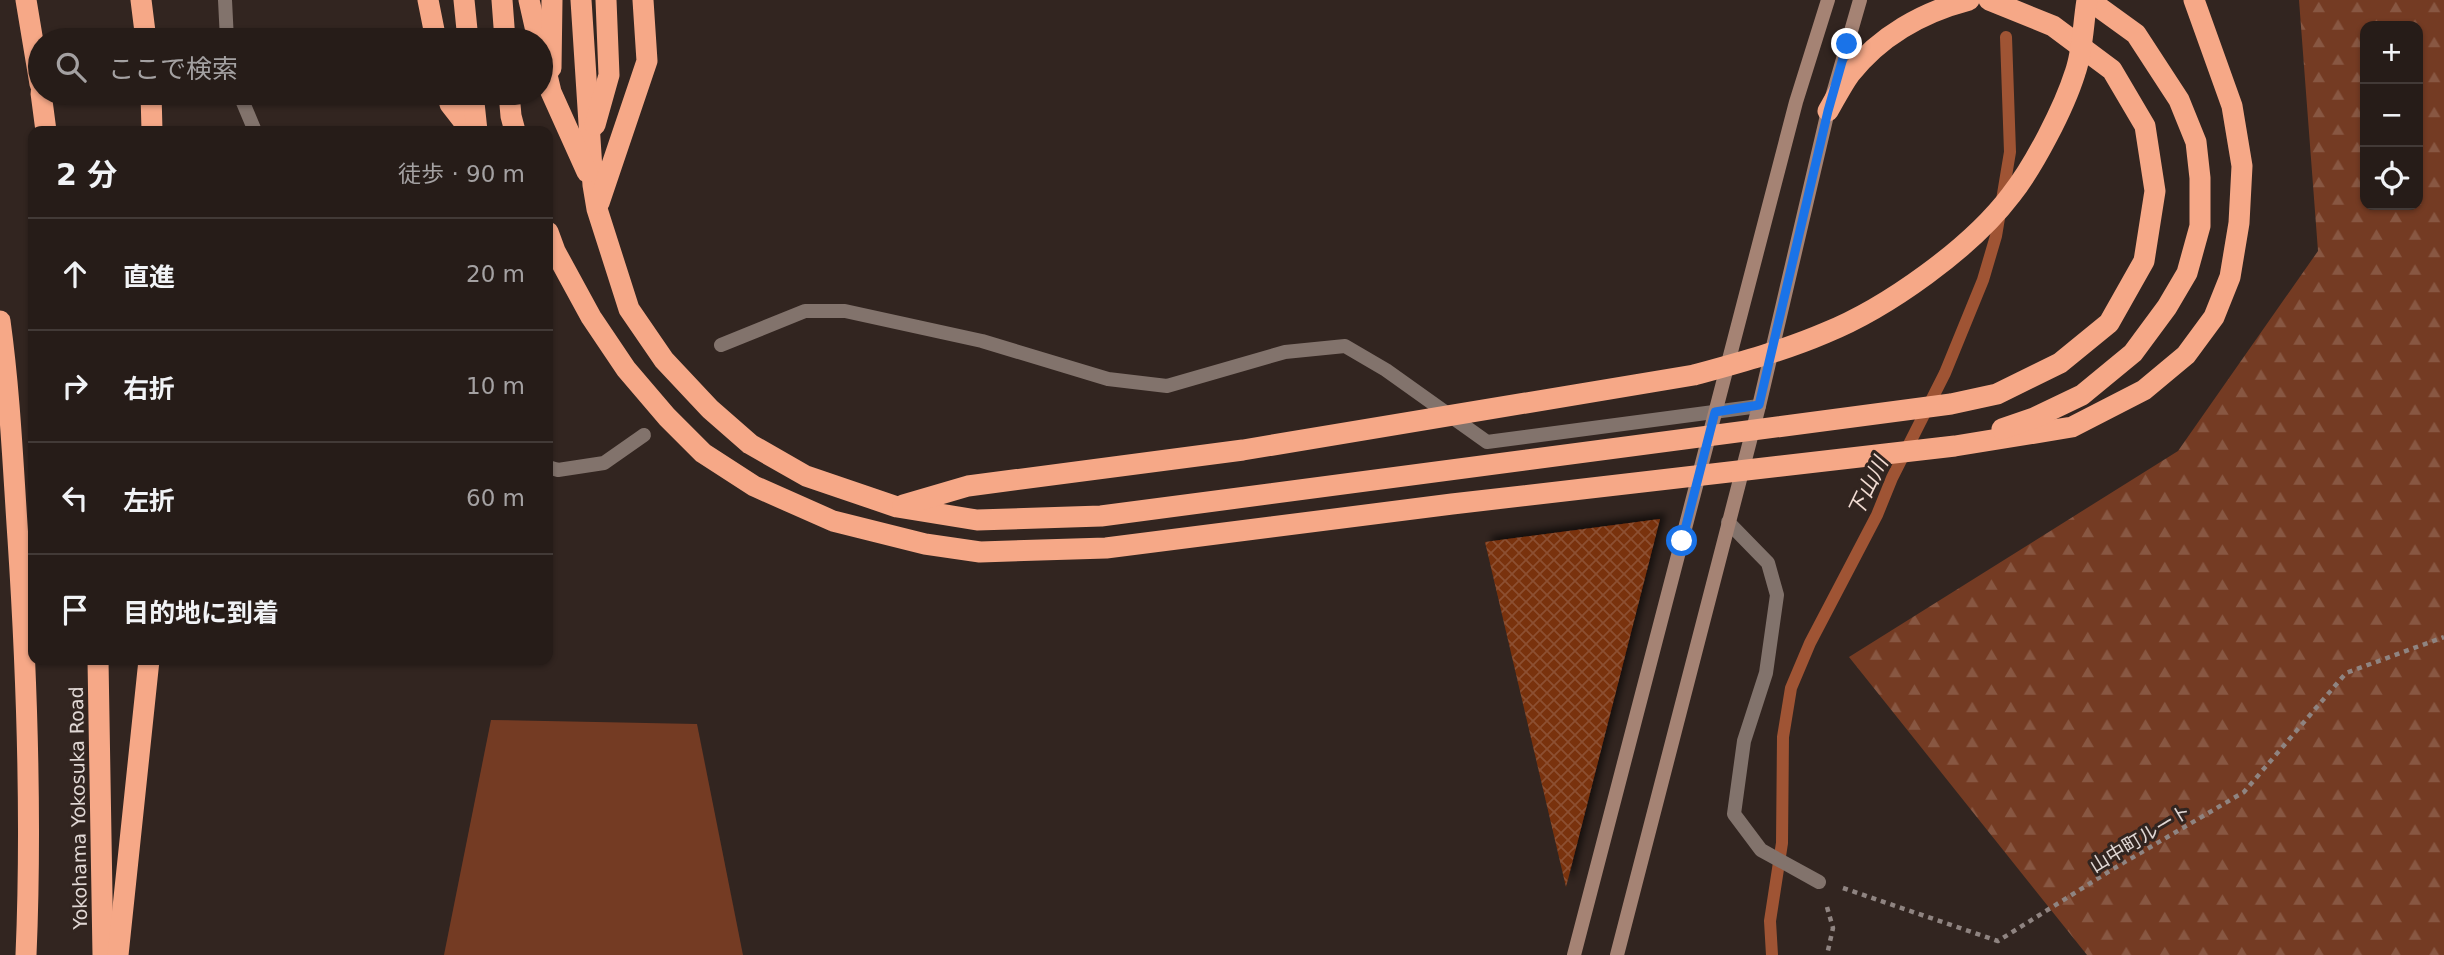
<!DOCTYPE html>
<html lang="ja">
<meta charset="utf-8">
<style>
body{margin:0;font-family:"DejaVu Sans","Noto Sans JP",sans-serif;background:#322925;color:#f1f3f6}
.controls{position:absolute;right:21px;top:21px;display:grid;overflow:hidden;border-radius:14px;box-shadow:0 2px 5px #0004}
.controls button{width:63px;height:63px;display:grid;place-items:center;padding:0;border:0;border-bottom:2px solid #423a37;background:#261c18;color:#f1f3f6;font:35px sans-serif}
.stop{position:absolute;width:21px;height:21px;margin:-16px;border:5px solid #1a73e8;border-radius:50%;background:#fff}
.stop.end{background:#1a73e8;border-color:#fff;box-shadow:0 2px 7px #0008}
.list{margin:0;padding:0;list-style:none}
h2{display:flex;justify-content:space-between;align-items:center;height:91px;margin:0;padding:0 28px;font-size:30px}
h2 small{font-size:23px;font-weight:400;color:#a4a1a2}
.list li{display:grid;grid-template-columns:46px 1fr auto;gap:21px;align-items:center;box-sizing:border-box;height:112px;padding:0 28px;border-top:2px solid #423a37}
.list b{display:block;font-size:26px;white-space:nowrap}
.list em{font-size:23px;font-style:normal;color:#a4a1a2}
.icon{flex:none;width:38px;height:38px;fill:none;stroke:currentColor;stroke-width:2;stroke-linecap:round;stroke-linejoin:round}
.map{position:relative;flex:none;width:2444px;height:955px;overflow:hidden}
.search{position:absolute;background:#261c18;box-shadow:0 2px 5px #0004;left:28px;top:28px;width:525px;height:77px;display:flex;align-items:center;gap:18px;box-sizing:border-box;padding:0 24px;border-radius:38px;color:#a4a1a2;font-size:26px}
.panel{position:absolute;background:#261c18;box-shadow:0 2px 5px #0004;left:28px;top:126px;width:525px;height:539px;border-radius:14px}
.map>svg:first-child{display:block}
.grass{fill:#743b23}
.forest{fill:url(#forest-firs);fill-rule:evenodd}
.lines{fill:none;stroke-linecap:round;stroke-linejoin:round}
.stream{stroke:#9f5434;stroke-width:12}
.building{fill:url(#building-cross-hatch);filter:url(#shadow)}
.path{stroke:#8f8481;stroke-width:4.5;stroke-dasharray:5 5;stroke-linecap:butt}
.lane{stroke:#82736c;stroke-width:14}
.street{stroke:#82736c;stroke-width:14}
.secondary{stroke:#a58374;stroke-width:14}
.highway{stroke:#f6a887;stroke-width:21}
.route{stroke:#1a73e8;stroke-width:9}
.labels{text-anchor:middle;stroke-width:6;stroke-linejoin:round;paint-order:stroke}
.street-label{font-size:19px;fill:#e1d8d5;stroke:#322520}
.water-label{font-size:21px;font-style:italic;fill:#f1dbd2;stroke:#322520}
</style>
<div class="map">
<svg width="2444" height="955" viewBox="0 0 2444 955">
<defs>
<pattern id="forest-firs" width="22" height="20" patternUnits="userSpaceOnUse" patternTransform="scale(1.75)"><rect width="22" height="20" fill="#743b23"/><path d="M5 1l3.5 6h-7zM16 11l3.5 6h-7z" fill="#885742"/></pattern>
<pattern id="building-cross-hatch" width="8" height="8" patternUnits="userSpaceOnUse" patternTransform="scale(1.75)"><rect width="8" height="8" fill="#79320f"/><path d="M0 0l8 8M0 8l8-8" fill="none" stroke="#8c4f31"/></pattern>
<filter id="shadow"><feDropShadow dx="6" dy="-6" stdDeviation="3.5" flood-color="#0009"/></filter>
</defs>
<rect width="100%" height="100%" fill="#322520"/>
<path class="grass" d="M491,720L697,724L743,955H444Z"/>
<path class="forest" d="M2299,0H2444V955H2087L1849,657L2178,451L2318,251ZM2365,26H2418V205H2365Z"/>
<g class="lines">
<path class="stream" d="M1772,955L1770,921L1782,843L1783,737L1791,688L1810,643L1877,515L1892,478L1945,373L1983,280L1996,236L2010,152L2006,37"/>
</g>
<path class="building" d="M1660,519L1566,887L1485,542Z"/>
<g class="lines">
<g class="path">
<path d="M1843,888L1998,941L2113,869L2244,792L2346,673L2444,637"/>
<path d="M1827,907L1833,928L1827,955"/>
</g>
<g class="lane">
<path d="M225,0L227,40"/>
<path d="M239,93L255,131"/>
<path d="M721,345L805,311H845L982,341L1108,379L1167,386L1285,352L1345,346L1386,370L1487,442L1759,406"/>
<path d="M548,467L558,470L604,463L644,435"/>
</g>
<path class="street" d="M1728,522L1768,563L1777,595L1766,673L1744,741L1734,814L1761,850L1819,882"/>
<g class="secondary">
<path d="M1574,955L1796,102L1828,0"/>
<path d="M1617,955L1759,406L1828,111L1860,0"/>
</g>
<g class="highway">
<path d="M26,0L40,84"/>
<path d="M141,0L146,40"/>
<path d="M428,0L436,40"/>
<path d="M464,0L468,40"/>
<path d="M502,0L505,40"/>
<path d="M529,0L538,40"/>
<path d="M581,0L593,185L597,209L629,309L664,360L710,409L750,444L806,476L897,507L977,520L1101,516L1951,404L1997,394L2060,363L2109,323L2144,261L2155,191L2145,126L2112,70L2053,26L1989,0"/>
<path d="M541,50L551,92L587,172"/>
<path d="M551,68L552,0"/>
<path d="M41,93L46,131"/>
<path d="M151,93L152,131"/>
<path d="M447,93L450,104L471,131"/>
<path d="M473,93L477,131"/>
<path d="M509,93L511,116L515,131"/>
<path d="M1828,111C1835,99 1842,85 1850,74C1880,36 1923,12 1969,0"/>
<path d="M595,125L609,75L606,0"/>
<path d="M599,203L647,61L643,0"/>
<path d="M548,232L555,251L591,317L626,369L667,417L703,453L754,486L833,521L925,544L980,552L1106,548L1452,504L1955,446L2072,427L2144,390L2186,355L2214,317L2230,277L2239,223L2242,166L2232,106L2194,0"/>
<path d="M0,321C10,393 13,466 18,539C27,677 32,817 26,955"/>
<path d="M2002,429L2034,418L2082,395L2133,353L2167,307L2187,273L2200,226V178L2196,142L2179,100L2136,34L2089,0"/>
<path d="M903,505L968,486L1243,450L1694,375C1738,363 1783,351 1825,333C1887,308 1971,248 2011,195C2034,166 2064,108 2075,73C2083,51 2083,24 2087,0"/>
<path d="M98,660L103,955"/>
<path d="M118,955L149,660"/>
</g>
</g>
<g class="lines">
<path class="route" d="M1682,541L1715,412L1759,405L1828,111L1847,44"/>
</g>
<g class="labels">
<g class="street-label">
<text transform="translate(78 808) rotate(-91)" y="7">Yokohama Yokosuka Road</text>
<text transform="translate(2140 838) rotate(-31)" y="7">山中町ルート</text>
</g>
<g class="water-label">
<text transform="translate(1868 487) rotate(-64)" y="7">下山川</text>
</g>
</g>
</svg>
<div class="controls">
<button>+</button>
<button>−</button>
<button><svg class="icon" aria-label="locate" viewBox="0 0 24 24"><circle cx="12" cy="12" r="6"/><path d="M12 2v4M12 18v4M2 12h4M18 12h4"/></svg></button>
</div>
<div class="stop" style="left:1682px;top:541px"></div>
<div class="stop end" style="left:1847px;top:44px"></div>
<div class="search"><svg class="icon" aria-label="search" viewBox="0 0 24 24"><circle cx="10" cy="10" r="6"/><path d="M15 15l6 6"/></svg>ここで検索</div>
<section class="panel">
<h2>2 分<small>徒歩 · 90 m</small></h2>
<ul class="list">
<li><svg class="icon" aria-label="ahead" viewBox="0 0 24 24"><path d="M12 20V5M6 11l6-6 6 6"/></svg><div><b>直進</b></div><em>20 m</em></li>
<li><svg class="icon" aria-label="right" viewBox="0 0 24 24"><path d="M7 20v-9h11M14 6l5 5-5 5"/></svg><div><b>右折</b></div><em>10 m</em></li>
<li><svg class="icon" aria-label="left" viewBox="0 0 24 24"><path d="M17 20v-9H6M10 6l-5 5 5 5"/></svg><div><b>左折</b></div><em>60 m</em></li>
<li><svg class="icon" aria-label="arrive" viewBox="0 0 24 24"><path d="M6 21V4h12l-3 4 3 4H6"/></svg><div><b>目的地に到着</b></div></li>
</ul>
</section>
</div>
